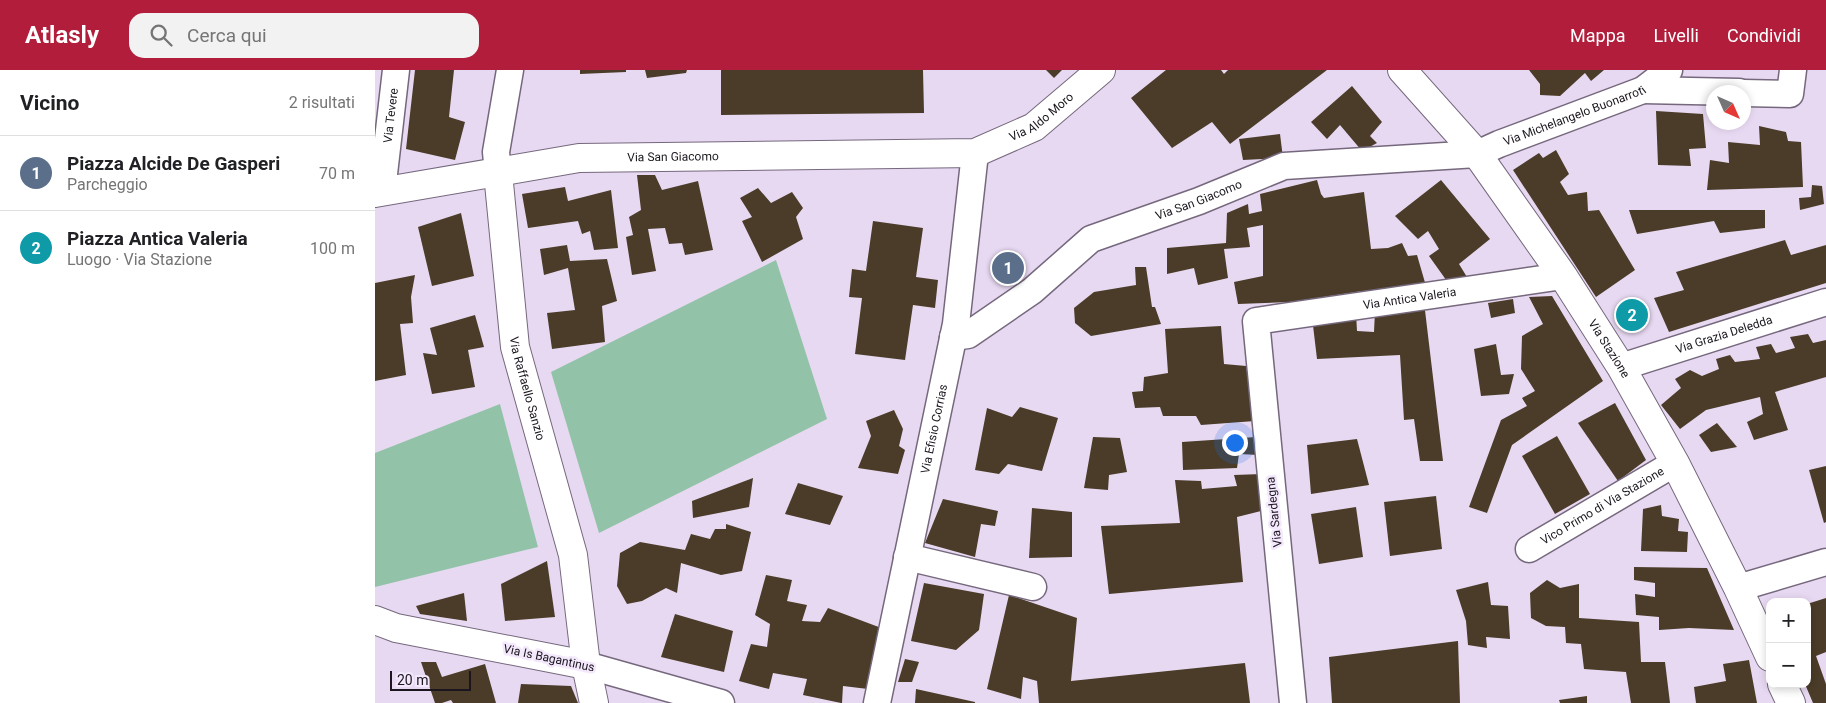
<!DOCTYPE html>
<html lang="it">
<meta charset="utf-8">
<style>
body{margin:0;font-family:Roboto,sans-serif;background:#f2f2f2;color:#202124}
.controls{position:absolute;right:15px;bottom:15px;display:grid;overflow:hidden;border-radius:10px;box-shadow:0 2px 8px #0003}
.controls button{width:45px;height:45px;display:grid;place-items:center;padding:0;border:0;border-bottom:1px solid #e0e0e0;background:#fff;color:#202124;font:25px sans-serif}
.compass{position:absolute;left:1331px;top:15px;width:45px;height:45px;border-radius:50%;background:#fff;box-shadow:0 2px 8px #0003;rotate:135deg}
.scale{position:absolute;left:15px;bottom:12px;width:81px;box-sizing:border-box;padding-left:5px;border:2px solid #1b161e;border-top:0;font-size:14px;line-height:18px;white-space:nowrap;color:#1b161e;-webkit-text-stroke:4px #f4e8fc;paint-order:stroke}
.you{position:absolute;left:859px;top:372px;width:18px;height:18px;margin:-12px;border:4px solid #fff;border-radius:50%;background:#1a73e8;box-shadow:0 0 0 8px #1a73e833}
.badge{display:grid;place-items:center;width:32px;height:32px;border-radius:50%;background:#b11d3a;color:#fff;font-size:16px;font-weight:700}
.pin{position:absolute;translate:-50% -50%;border:2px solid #fff;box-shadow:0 1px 5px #0006}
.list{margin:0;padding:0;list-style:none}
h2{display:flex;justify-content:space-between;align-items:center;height:65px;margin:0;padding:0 20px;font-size:21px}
h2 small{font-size:16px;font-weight:400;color:#757577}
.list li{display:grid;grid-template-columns:32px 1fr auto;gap:15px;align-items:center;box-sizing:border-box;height:75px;padding:0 20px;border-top:1px solid #e0e0e0}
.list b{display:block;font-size:19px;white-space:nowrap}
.list p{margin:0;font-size:16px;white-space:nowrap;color:#757577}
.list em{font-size:16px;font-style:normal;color:#757577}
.icon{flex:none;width:28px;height:28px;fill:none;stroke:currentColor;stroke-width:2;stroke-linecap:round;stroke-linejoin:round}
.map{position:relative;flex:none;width:1451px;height:633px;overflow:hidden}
header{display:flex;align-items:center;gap:30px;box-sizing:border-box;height:70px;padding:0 25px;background:#b11d3a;color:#fff}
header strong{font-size:24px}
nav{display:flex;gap:28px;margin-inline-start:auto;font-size:18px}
.search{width:350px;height:45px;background:#f2f2f2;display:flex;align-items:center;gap:12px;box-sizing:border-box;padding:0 18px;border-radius:15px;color:#757577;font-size:19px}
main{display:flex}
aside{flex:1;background:#fff}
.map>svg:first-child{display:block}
.green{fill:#92c3a8}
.building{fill:#4a3c28}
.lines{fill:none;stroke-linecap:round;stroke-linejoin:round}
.minor-casing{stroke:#75687d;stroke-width:29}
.tertiary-casing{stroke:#75687d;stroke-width:30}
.secondary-casing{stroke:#75687d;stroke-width:30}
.minor{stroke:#fff;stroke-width:26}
.tertiary{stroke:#fff;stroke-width:28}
.secondary{stroke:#fff;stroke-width:28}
.labels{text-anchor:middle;stroke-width:5;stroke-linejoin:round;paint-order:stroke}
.street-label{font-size:12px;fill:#1b161e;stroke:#f4e8fc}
</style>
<header>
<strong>Atlasly</strong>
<div class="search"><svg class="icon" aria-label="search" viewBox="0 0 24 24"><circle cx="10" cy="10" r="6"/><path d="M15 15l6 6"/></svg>Cerca qui</div>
<nav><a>Mappa</a><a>Livelli</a><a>Condividi</a></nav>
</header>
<main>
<aside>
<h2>Vicino<small>2 risultati</small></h2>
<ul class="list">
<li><span class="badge" style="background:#5c6f8a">1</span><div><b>Piazza Alcide De Gasperi</b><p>Parcheggio</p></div><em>70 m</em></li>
<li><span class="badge" style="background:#0f9aa8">2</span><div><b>Piazza Antica Valeria</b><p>Luogo · Via Stazione</p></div><em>100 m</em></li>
</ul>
</aside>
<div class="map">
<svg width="1451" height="633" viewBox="0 0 1451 633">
<rect width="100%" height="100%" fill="#e8d9f2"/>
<g class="green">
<path d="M401,190L452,349L224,463L176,302Z"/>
<path d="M125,334L163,477L0,517V383Z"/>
</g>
<g class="building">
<path d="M40,0H79L74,47L90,52L80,90L31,79Z"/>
<path d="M205,0H251V2L205,4Z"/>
<path d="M270,0H312L311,3L272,8Z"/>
<path d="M346,0H548L549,43L346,45Z"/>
<path d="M671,0H687L679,8Z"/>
<path d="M791,0H846L849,4L853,0H952L855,74L837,52L797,78L756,28Z"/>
<path d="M1154,0H1229L1216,11L1210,3L1185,26L1165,25V14Z"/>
<path d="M977,16L1007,52L995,66L1002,73L987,81L965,55L952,69L936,52Z"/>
<path d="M1281,41L1328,44L1331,78L1314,79L1316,96L1283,95Z"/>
<path d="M1384,56L1411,62L1413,71L1426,72L1428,117L1332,120L1335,90L1354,93L1353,72L1385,75Z"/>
<path d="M905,64L908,88L868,90L864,69Z"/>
<path d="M1181,80L1194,104L1185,112L1193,125L1212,122L1213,141L1224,140L1260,200L1221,227L1138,100L1164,83L1168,88Z"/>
<path d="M262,105H280L287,120L323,111L338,180L310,185L307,173L294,174L290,158L273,159L281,201L257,205L251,167L258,165L254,147L266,140Z"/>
<path d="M942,110L946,124L949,128L989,122L996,179L1013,178L1027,173L1033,186L1042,185L1051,216L988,221L915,232L863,234L859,212L888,206V155L872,158L875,177L849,179L853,208L823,215L819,198L792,204V178L851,173L852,143L873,134L874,144L887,141L885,124Z"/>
<path d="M1066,110L1115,169L1084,194L1095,212L1074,214L1054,186L1064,179L1053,161L1043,169L1020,146Z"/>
<path d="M1437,115L1447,116L1449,134L1425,140L1424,128L1436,127Z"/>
<path d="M190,117L193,131L236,120L243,178L219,180L215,161L207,164L203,151L153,158L147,124Z"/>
<path d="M383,118L396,133L417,122L428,138L421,147L428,169L387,192L367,151L377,147L365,128Z"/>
<path d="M1254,140H1390V158L1345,163L1339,151L1262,164Z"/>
<path d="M86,143L99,206L57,216L43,157Z"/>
<path d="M498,151L548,158L541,207L563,210L560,238L538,235L530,290L480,284L487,228L474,227L477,199L491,201Z"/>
<path d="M1410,170L1416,185L1451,175V213L1294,262L1279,228L1309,220L1301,202Z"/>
<path d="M192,175L195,191L232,189L242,231L227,236L230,272L177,279L172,243L200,240L193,198L169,205L165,179Z"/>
<path d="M760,197H771L777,237H780L786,254L716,266L700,253L699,238L719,222L761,215Z"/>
<path d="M40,205L36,227L38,253L25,254L31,305L0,311V213Z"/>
<path d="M1177,226L1228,311L1137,375L1112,443L1094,437L1126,350L1152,336L1147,328L1160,321L1146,299L1147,266L1168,254L1154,227Z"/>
<path d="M1138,229L1140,243L1116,248L1113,233Z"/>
<path d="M1049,232L1068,391H1045L1039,349L1029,350L1025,285L942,289L937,247L981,243L982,261L999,262L1000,241Z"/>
<path d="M100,245L109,277L93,280L100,317L57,324L48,283L62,285L55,258Z"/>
<path d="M846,256L849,294L871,296L880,351L826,355L821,346H788L785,337L760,338L757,322L768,321L769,307L793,303L790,259Z"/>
<path d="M1433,264L1438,273L1451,270V307L1400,322L1413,360L1379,370L1372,352L1388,344L1385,327L1331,340L1305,359L1286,335L1306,318L1300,309L1315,300L1327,306L1344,299L1341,289L1355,285L1360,292L1385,289L1381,277L1396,274L1401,283L1420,278L1415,267Z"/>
<path d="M1121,274L1126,305L1139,304L1134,324L1106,326L1099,279Z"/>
<path d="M1240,333L1271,390L1243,411L1203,353Z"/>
<path d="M645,337L683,348L667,401L633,394L624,404L600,400L612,338L637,347Z"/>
<path d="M519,340L528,359L524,376L530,380L523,404L483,398L496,366L491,351Z"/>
<path d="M1342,353L1362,377L1336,382L1324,365Z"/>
<path d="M1182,366L1215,424L1180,444L1147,386Z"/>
<path d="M718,367L745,368L752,402L734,405L733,420L709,418Z"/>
<path d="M881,367L884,385L864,384L862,398L808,400L807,372Z"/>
<path d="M982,369L994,415L936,424L932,375Z"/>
<path d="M1451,396V452L1449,453L1434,400Z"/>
<path d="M887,404L886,441L862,447L868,512L734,524L726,456L805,453L800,410L826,411L827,419L862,416L859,405Z"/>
<path d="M378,408L374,437L318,448L317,431Z"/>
<path d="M423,413L468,426L455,455L410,444Z"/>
<path d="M1061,426L1067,479L1015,486L1009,432Z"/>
<path d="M568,429L623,441L620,456L606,454L600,487L550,473Z"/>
<path d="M1286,435L1287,446L1304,449L1303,461L1313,462L1312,482L1266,481L1268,439Z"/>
<path d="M981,437L988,487L944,494L936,444Z"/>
<path d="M657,438L697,442V487L654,488Z"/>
<path d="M351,454L376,462L367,501L346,505L306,493L302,523L291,518L267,531L252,534L242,516L245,483L265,472L310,480L316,464L335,469L340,459H351Z"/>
<path d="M172,491L180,547L130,551L126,514Z"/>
<path d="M1259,497L1332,498L1359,560L1314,558L1284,560V547L1261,545L1260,524L1280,527V513L1259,510Z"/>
<path d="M391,505L417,510L412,531L432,535L427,551L445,552L453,538L509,559L493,619L468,616L467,633H466L428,625L432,609L398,603L394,619L364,611L376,574L392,577L395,554L380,545Z"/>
<path d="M1172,510L1185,518L1204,514V548L1264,552L1266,592H1290L1295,633H1256L1251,602L1209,599L1206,574L1191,573L1190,557L1171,556L1156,548L1155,523Z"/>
<path d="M1113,512L1116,535L1133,536L1135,569L1111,567L1112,578L1093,575L1091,551L1081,520Z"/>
<path d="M549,513L609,524L604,560L581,580L536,571Z"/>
<path d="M89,523L92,551L45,544L41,536Z"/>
<path d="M634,525L702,548L696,611L870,593L875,633H664L662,611L648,607L646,629L612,619Z"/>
<path d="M1451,528V582L1441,586L1451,614V633H1438L1430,614H1432V534Z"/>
<path d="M300,544L358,561L349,602L286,587Z"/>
<path d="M1083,571L1085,633H957L954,587Z"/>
<path d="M530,589L544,592L537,612H523Z"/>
<path d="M1374,590L1382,633H1321L1319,617L1351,611L1348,594Z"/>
<path d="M46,592H61L67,607L110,594L121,633H78L76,630L67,633H60Z"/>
<path d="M146,614L196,616L203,633H143Z"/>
<path d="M541,619L600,632V633H540Z"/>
<path d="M1212,626V633H1185L1184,630Z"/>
</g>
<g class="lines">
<g class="minor-casing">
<g id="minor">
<path d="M1268,20L1364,22"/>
<path d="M1368,23L1415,24L1418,0"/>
<path d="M123,103L121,82L135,0"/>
<path id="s1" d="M7,121L21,0"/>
<path id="s2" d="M578,267L593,265L657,221L716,169L824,131L909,96L1102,84L1124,74L1268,20L1294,0"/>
<path id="s3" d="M1246,297L1451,232"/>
<path id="s4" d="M1154,479L1300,393"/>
<path d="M532,487L658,517"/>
<path d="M1363,518L1451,492"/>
<path d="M211,595L346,633"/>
<path id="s5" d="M502,633L581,254L600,83"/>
<path id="s6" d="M918,633L881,251L1188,206"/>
</g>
</g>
<g class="tertiary-casing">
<g id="tertiary">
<path id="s7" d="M123,103L140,277L198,485L211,595L219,633"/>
<path id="s8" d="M0,123L204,88L600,83L659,57L726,0"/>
<path d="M0,550L21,558L211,595"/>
</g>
</g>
<g class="secondary-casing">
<g id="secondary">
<path id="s9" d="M1027,0L1102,84L1188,206L1246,297L1300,393L1363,518L1395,587"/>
<path d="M1407,614L1416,633"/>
</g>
</g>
<use href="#minor" class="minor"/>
<use href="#tertiary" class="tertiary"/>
<use href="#secondary" class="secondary"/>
</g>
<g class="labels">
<g class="street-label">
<text dy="4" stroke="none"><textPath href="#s8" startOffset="679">Via Aldo Moro</textPath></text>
<text dy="4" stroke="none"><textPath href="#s2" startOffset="676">Via Michelangelo Buonarroti</textPath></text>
<text dy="4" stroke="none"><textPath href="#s1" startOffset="76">Via Tevere</textPath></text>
<text dy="4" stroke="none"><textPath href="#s8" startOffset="301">Via San Giacomo</textPath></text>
<text dy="4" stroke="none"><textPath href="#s2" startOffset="286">Via San Giacomo</textPath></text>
<text dy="4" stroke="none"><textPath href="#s6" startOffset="539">Via Antica Valeria</textPath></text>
<text dy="4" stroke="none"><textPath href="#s3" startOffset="108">Via Grazia Deledda</textPath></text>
<text dy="4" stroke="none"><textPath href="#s9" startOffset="348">Via Stazione</textPath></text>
<text dy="4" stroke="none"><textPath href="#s7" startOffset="218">Via Raffaello Sanzio</textPath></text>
<text dy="4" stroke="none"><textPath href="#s5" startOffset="280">Via Efisio Corrias</textPath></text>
<text dy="4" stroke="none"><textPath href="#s4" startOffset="85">Vico Primo di Via Stazione</textPath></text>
<text transform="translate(899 442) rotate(-96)" y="4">Via Sardegna</text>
<text transform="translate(174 588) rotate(12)" y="4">Via Is Bagantinus</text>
</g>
</g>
</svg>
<div class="controls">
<button>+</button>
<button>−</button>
</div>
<svg class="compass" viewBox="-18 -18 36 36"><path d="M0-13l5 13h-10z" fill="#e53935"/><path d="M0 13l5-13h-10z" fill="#757577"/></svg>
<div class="scale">20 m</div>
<div class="you"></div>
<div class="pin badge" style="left:633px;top:198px;background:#5c6f8a">1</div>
<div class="pin badge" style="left:1257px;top:245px;background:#0f9aa8">2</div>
</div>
</main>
